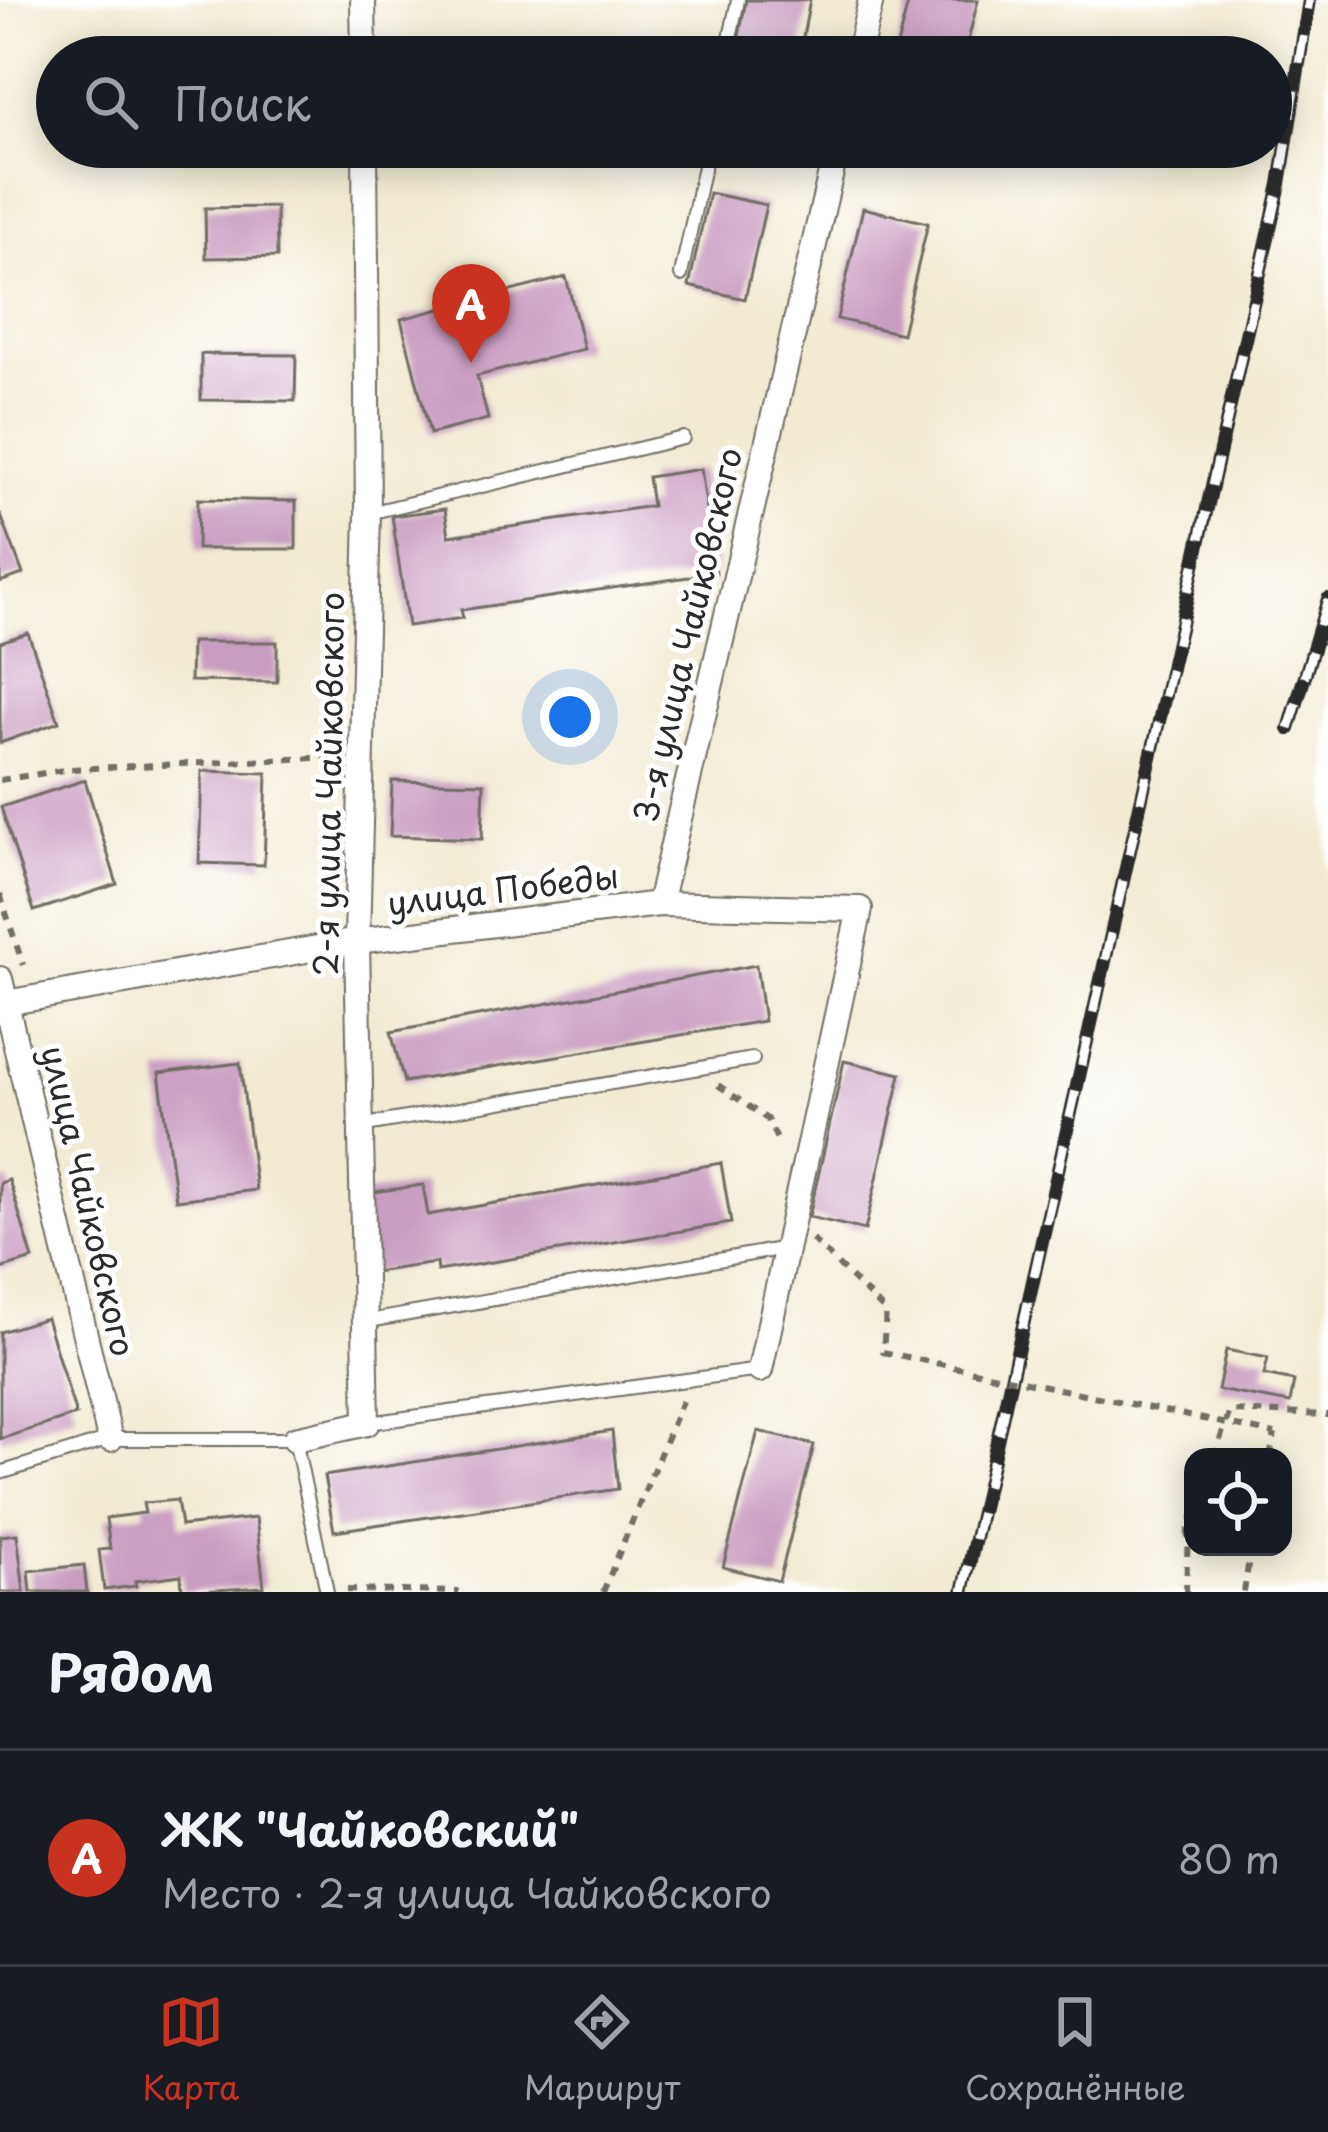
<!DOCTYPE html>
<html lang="ru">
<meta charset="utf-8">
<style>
body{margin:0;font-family:"Playpen Sans",sans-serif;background:#242831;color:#f1f3f6}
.controls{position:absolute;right:36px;bottom:36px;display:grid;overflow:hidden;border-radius:24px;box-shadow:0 6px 30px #0003}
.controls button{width:108px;height:108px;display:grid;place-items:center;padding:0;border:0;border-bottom:3px solid #363941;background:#171b24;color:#f1f3f6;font:60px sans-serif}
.you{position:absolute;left:570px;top:717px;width:42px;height:42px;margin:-30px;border:9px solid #fff;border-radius:50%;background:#1a73e8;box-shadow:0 0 0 18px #1a73e833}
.badge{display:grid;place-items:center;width:78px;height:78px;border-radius:50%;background:#c8321e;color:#fff;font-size:39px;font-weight:700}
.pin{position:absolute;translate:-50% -99px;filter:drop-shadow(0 3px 6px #0008)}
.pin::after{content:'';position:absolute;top:63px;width:42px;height:36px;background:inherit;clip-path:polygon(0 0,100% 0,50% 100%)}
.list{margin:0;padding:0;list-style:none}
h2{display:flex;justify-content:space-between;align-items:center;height:156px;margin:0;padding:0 48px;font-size:51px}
h2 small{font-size:39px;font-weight:400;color:#9ea1a6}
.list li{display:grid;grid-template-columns:78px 1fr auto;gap:36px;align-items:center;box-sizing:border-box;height:216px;padding:0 48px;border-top:3px solid #363941}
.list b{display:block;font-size:45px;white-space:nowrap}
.list p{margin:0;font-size:39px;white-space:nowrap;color:#9ea1a6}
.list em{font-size:39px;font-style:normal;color:#9ea1a6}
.icon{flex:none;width:66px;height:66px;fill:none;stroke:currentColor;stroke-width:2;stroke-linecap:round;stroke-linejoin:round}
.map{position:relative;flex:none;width:1328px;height:1592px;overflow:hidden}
.search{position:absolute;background:#171b24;box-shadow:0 6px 30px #0003;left:36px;right:36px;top:36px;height:132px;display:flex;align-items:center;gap:30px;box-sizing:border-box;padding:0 42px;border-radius:66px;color:#9ea1a6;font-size:45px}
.sheet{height:372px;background:#171b24}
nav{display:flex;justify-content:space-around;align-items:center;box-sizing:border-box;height:168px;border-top:3px solid #363941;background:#171b24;font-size:33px;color:#9ea1a6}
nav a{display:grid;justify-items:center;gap:6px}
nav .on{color:#c8321e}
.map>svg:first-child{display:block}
.building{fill:#c99dc1}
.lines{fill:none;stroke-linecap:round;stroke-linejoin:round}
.lane-casing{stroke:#716e66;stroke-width:16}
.street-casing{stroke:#716e66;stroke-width:28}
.path{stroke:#716e66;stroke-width:6;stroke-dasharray:9 9;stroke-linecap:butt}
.lane{stroke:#fff;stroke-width:12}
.street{stroke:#fff;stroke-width:24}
.rail-casing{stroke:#2b2b2b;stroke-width:14}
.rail{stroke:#fff;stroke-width:9;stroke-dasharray:27;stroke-linecap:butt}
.path-bridge{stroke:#716e66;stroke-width:6;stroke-dasharray:9 9;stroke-linecap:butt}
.labels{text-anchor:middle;stroke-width:10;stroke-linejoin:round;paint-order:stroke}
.street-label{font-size:33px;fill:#2b2b2b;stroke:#fff}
</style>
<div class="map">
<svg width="1328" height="1592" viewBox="0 0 1328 1592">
<rect width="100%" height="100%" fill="#fff"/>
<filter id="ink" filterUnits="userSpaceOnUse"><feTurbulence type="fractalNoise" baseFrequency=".00833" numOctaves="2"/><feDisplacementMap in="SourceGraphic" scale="24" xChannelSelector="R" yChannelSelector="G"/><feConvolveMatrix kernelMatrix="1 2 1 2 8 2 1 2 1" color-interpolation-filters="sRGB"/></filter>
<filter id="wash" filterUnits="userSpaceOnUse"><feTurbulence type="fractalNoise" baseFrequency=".004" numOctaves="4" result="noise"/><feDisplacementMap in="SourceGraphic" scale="48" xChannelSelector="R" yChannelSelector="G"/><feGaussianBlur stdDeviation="2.7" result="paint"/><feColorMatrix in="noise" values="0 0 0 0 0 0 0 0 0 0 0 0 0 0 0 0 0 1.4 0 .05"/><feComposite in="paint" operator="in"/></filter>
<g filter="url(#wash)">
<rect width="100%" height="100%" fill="#f2ead3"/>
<g id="blocks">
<g class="building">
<path d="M746,0H810L799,57H735Z"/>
<path d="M909,0H978L964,57H894Z"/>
<path d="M723,147H780L778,160Z"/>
<path d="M709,193L766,205L745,299L689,286Z"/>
<path d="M276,207L277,257L206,258L205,208Z"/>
<path d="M863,208L928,223L902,334L837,319Z"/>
<path d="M566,277L584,349L477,376L488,419L430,434L401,319Z"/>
<path d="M201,354L296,355L295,401L201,400Z"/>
<path d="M701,469L716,573L461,610L463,618L408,626L392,516L445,509L449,536L652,506L648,477Z"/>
<path d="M198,499L296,501V549H197Z"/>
<path d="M0,513L23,574L0,582Z"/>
<path d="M28,633L59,722L0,743V642Z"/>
<path d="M191,642H277V682L190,681Z"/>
<path d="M202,771L267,773L264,865L199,863Z"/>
<path d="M85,780L117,884L34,911L1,807Z"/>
<path d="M392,781L484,783L482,839L390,836Z"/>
<path d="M756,965L764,1021L404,1082L391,1032Z"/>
<path d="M844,1061L901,1074L865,1230L809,1217Z"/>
<path d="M240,1063L256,1190L176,1200L159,1073Z"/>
<path d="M721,1163L731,1223L437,1271L436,1263L367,1273L353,1195L423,1185L428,1215Z"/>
<path d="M9,1180L33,1259L0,1269V1183Z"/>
<path d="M46,1318L76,1415L0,1439V1332Z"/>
<path d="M1226,1350L1268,1358L1264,1375L1294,1381L1290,1403L1218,1390Z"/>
<path d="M612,1431L618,1489L334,1531L324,1476Z"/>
<path d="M758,1431L814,1445L779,1581L723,1567Z"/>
<path d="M177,1500L181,1526L256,1518L264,1587L182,1592L181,1575L135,1581L136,1586L104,1590L99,1550L110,1549L106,1518L145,1513L143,1503Z"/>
<path d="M17,1534L24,1592H0V1536Z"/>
<path d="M84,1565L87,1592H31L29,1571Z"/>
</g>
</g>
</g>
<g filter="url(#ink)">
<use href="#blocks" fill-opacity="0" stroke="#716e66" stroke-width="3"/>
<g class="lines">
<g class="lane-casing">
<g id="lane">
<path d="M726,57L738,0"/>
<path d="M681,275L708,147"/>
<path d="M369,513L683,438"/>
<path d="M360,1126L753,1059"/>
<path d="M363,1322L786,1248"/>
<path d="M368,1423L760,1370"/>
<path d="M0,1473L110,1439H295L327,1592"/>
</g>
</g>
<g class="street-casing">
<g id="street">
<path d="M363,0L364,57"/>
<path d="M858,57L871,0"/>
<path d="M659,904L837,147"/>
<path d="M0,979L110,1439"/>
<path d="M0,1004L357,941L659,904L860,909L760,1370"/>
<path d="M295,1439L367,1423L357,941L368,513L365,147"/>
</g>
</g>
<g class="path">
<path d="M0,780L70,769L337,757"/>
<path d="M0,894L23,965"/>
<path d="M718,1085L767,1119L780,1145"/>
<path d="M812,1239L886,1312L883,1352L988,1374"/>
<path d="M1214,1457L1230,1411L1328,1415"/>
<path d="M1270,1457L1275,1434"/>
<path d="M347,1590L459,1592"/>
<path d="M603,1592L682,1401"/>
<path d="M1186,1592L1188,1530L1193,1516"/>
<path d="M1244,1592L1251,1547"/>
</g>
<use href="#lane" class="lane"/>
<use href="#street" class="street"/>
<g class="rail-casing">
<g id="rail">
<path d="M1289,729L1328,599"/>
<path d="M963,1592L1280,184L1309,0"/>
</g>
</g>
<use href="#rail" class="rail"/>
<path class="path-bridge" d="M988,1374L1275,1434"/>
</g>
</g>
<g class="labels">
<g class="street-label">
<text transform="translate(688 635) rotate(-77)" y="12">3-я улица Чайковского</text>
<text transform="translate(329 784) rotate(-89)" y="12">2-я улица Чайковского</text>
<text transform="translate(503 890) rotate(-7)" y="12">улица Победы</text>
<text transform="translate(88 1201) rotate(77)" y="12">улица Чайковского</text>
</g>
</g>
</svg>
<div class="controls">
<button><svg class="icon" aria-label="locate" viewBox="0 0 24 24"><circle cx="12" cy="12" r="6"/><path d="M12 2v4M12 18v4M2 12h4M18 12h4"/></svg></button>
</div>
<div class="you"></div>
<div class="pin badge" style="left:471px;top:363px">A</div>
<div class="search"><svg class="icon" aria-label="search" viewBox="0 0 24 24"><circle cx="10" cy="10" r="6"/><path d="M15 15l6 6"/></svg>Поиск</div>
</div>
<section class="sheet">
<h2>Рядом<small></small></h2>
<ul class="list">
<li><span class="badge">A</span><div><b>ЖК &quot;Чайковский&quot;</b><p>Место · 2-я улица Чайковского</p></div><em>80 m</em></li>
</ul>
</section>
<nav>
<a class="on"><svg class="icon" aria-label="map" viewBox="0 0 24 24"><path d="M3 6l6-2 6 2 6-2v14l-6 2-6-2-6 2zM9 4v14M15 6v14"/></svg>Карта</a>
<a><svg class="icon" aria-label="directions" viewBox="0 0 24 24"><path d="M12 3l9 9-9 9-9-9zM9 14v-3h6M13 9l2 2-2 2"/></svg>Маршрут</a>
<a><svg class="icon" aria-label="saved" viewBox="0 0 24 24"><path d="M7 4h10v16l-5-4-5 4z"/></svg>Сохранённые</a>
</nav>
